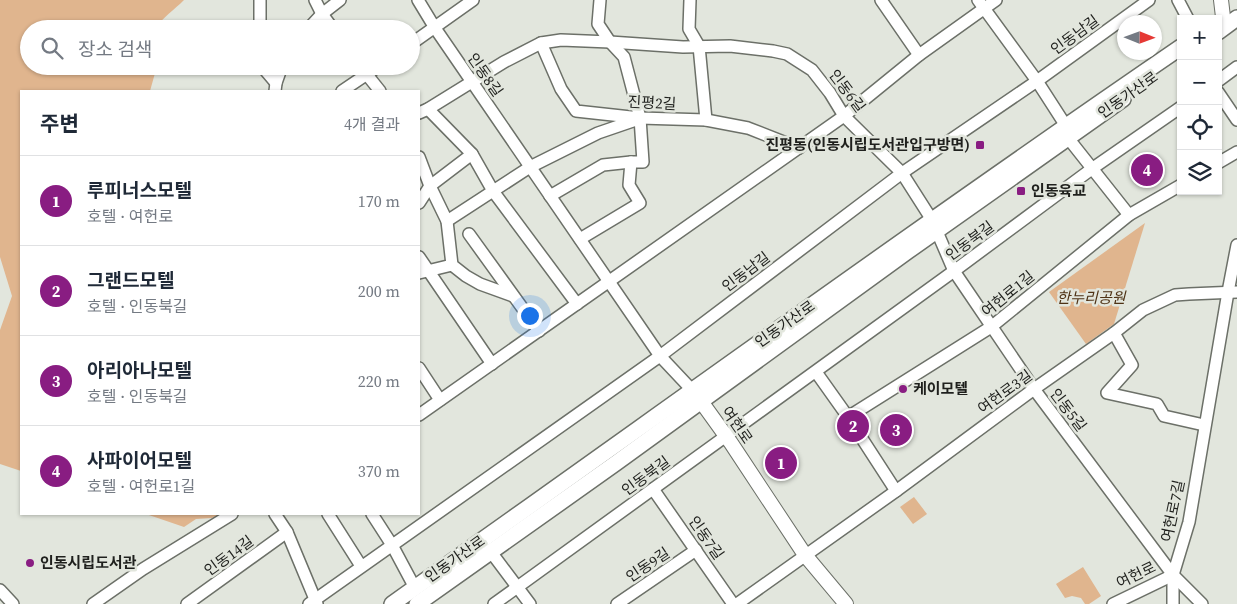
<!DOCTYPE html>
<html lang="ko">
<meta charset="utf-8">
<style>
body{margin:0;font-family:"Source Serif 4","Noto Sans KR",serif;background:#f6f6f7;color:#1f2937}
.controls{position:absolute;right:15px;top:15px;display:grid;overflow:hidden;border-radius:0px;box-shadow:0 1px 4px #0004}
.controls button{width:45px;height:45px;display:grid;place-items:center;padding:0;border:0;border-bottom:1px solid #e0e1e3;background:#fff;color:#1f2937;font:25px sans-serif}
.compass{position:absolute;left:1117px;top:15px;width:45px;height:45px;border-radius:50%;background:#fff;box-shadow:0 1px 4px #0004;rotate:91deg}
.you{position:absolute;left:529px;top:315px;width:18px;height:18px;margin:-12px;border:4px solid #fff;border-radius:50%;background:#1a73e8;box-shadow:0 0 0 8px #1a73e833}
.badge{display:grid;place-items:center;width:32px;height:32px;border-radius:50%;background:#891d82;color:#fff;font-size:16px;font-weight:700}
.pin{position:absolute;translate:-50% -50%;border:2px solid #fff;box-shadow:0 1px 5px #0006}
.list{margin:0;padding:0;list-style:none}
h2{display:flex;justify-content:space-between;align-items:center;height:65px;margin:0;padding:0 20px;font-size:21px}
h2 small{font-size:16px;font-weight:400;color:#747a83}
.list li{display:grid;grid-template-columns:32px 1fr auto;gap:15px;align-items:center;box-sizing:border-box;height:90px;padding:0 20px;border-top:1px solid #e0e1e3}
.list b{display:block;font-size:19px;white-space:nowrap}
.list p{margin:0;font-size:16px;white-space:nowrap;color:#747a83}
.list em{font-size:16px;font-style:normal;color:#747a83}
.icon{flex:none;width:28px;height:28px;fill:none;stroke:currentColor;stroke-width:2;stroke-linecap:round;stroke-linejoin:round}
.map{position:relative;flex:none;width:1237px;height:604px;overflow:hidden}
.search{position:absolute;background:#fff;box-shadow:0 1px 4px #0004;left:20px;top:20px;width:400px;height:55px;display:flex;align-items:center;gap:12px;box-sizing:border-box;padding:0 18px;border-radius:28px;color:#747a83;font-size:19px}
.panel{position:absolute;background:#fff;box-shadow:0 1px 4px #0004;left:20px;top:90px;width:400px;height:425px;border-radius:0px}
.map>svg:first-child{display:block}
.green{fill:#e0b58e}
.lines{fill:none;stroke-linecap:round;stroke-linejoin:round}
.minor-casing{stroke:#6c7068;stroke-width:14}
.tertiary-casing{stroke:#6c7068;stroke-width:16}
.secondary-casing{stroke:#6c7068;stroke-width:18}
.minor{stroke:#fff;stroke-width:11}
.tertiary{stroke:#fff;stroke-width:14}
.secondary{stroke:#fff;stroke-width:15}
.poi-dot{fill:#891d82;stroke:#e2e6dd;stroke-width:2}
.labels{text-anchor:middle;stroke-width:5;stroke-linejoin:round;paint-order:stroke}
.street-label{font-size:15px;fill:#1f201d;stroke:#e2e6dd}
.poi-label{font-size:15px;font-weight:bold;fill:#1f201d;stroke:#e2e6dd;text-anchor:start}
.park-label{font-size:15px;font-style:italic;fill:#4e3215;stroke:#e2e6dd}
</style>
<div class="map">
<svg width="1237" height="604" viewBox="0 0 1237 604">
<rect width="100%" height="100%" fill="#e2e6dd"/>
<g class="green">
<path d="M0,0H184C174,10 163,17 155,29H29V66H157L150,91H21V471L0,464V330L12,296L0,257Z"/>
<path d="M1145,223L1114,324L1086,344L1049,292Z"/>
<path d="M914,497L927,514L913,524L900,507Z"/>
<path d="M146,514H221L212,518L196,519L184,527Z"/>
<path d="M1083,567L1101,596L1089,604H1085L1081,598L1072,596L1065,598L1056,584Z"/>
</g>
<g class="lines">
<g class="minor-casing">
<g id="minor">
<path d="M315,0L322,14L333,29"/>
<path d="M418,0L435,28L660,356L692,390"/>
<path d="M690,0L689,29L699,46L706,120"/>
<path d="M881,0L919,55"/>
<path d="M978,0L1037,81L1066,126"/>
<path d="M1178,0L1188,19"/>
<path d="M260,29V0"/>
<path d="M308,29L322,14L340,0"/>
<path d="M541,43L561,89L576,111L640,118L706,120L748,128L799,148"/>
<path d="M411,44L473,0"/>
<path d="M266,66L265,70L276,83"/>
<path d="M360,66L380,91"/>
<path d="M1218,81L1237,67"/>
<path d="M275,91L276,83L282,66"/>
<path d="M342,91L379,66"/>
<path d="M1218,92L1237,120"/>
<path d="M428,109L472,154L493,191L577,304"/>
<path d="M419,113L428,109L504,62L541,43L561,40L610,42L683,47L730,46L773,51L787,54L812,70L830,93L844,116L902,173L932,220L954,271L1034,389L1173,575L1202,604"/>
<path d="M1068,138L1129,215"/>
<path d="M419,157L430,186L447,221L452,265L466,276L480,284L513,296"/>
<path d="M1218,163L1237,152"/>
<path d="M550,196L603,165L631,162H643L640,118L624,57L610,42L598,24L600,0"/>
<path d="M419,203L430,186L472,154"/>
<path d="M447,221L530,167L598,133L636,120"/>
<path d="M469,234L539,331"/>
<path d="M580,239L640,203L629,185L631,162"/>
<path d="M419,257L492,364"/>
<path d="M419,273L452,265"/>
<path d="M1114,333L1132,365L1107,393L1157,404L1164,416L1204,425"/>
<path d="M419,368L440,400"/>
<path d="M816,372L848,417L896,491"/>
<path d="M419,415L844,116L919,55L996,0"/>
<path d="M848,417L991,327L1129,215L1181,185"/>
<path d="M653,489L733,604"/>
<path d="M275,514L287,532L317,604"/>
<path d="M328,514L361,566"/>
<path d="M372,514L392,545L415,588"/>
<path d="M491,552L530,604"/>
<path d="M0,590L13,604"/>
<path d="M93,604L143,569L232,514"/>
<path d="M187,604L287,532"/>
<path d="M309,604L660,356L902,173L1037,81L1149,0"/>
<path d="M494,604L954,271L1093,168L1181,107"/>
<path d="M617,604L696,550"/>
<path d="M737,604L896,491L1034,389L1114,333L1143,310L1175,295L1189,294L1237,292"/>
<path d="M1113,604L1173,575"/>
<path d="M1173,604V575L1189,522L1228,292L1237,245"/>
</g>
</g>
<g class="tertiary-casing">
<g id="tertiary">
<path d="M1221,0L1223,17"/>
<path d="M695,393L731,443L805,555L846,604"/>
</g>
</g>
<g class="secondary-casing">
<g id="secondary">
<path d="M1218,32L1237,18"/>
<path d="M392,604C655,418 915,229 1181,47"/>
<path d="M417,604L616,463L908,251L1123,99"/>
</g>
</g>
<use href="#minor" class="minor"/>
<use href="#tertiary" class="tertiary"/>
<use href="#secondary" class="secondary"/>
</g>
<g class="poi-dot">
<rect x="975" y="140" width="10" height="10" rx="2.5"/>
<rect x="1016" y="186" width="10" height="10" rx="2.5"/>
<circle cx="903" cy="389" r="5"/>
<circle cx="30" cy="563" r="5"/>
</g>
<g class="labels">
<g class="street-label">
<text transform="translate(1075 35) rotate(-36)" y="5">인동남길</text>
<text transform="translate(485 75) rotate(55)" y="5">인동8길</text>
<text transform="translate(847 91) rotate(53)" y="5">인동6길</text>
<text transform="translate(1128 95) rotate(-35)" y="5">인동가산로</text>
<text transform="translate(652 103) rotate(3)" y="5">진평2길</text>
<text transform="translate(970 241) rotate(-36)" y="5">인동북길</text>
<text transform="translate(746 272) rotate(-37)" y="5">인동남길</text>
<text transform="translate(1008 294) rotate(-39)" y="5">여헌로1길</text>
<text transform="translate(785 324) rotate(-35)" y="5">인동가산로</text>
<text transform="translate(1005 392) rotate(-36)" y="5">여헌로3길</text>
<text transform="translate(1068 410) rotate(53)" y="5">인동5길</text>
<text transform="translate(737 425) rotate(55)" y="5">여헌로</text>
<text transform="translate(646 476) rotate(-36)" y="5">인동북길</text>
<text transform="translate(1173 511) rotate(-78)" y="5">여헌로7길</text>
<text transform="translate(706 538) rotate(55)" y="5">인동7길</text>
<text transform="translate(229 556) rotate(-36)" y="5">인동14길</text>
<text transform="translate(455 559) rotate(-35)" y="5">인동가산로</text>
<text transform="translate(648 565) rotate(-34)" y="5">인동9길</text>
<text transform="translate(1136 575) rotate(-26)" y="5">여헌로</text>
</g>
<g class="poi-label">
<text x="970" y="150" text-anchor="end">진평동(인동시립도서관입구방면)</text>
<text x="1031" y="196">인동육교</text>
<text x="913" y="394">케이모텔</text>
<text x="40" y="568">인동시립도서관</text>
</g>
<g class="park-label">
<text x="1091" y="303">한누리공원</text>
</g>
</g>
</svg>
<div class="controls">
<button>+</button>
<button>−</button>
<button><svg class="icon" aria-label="locate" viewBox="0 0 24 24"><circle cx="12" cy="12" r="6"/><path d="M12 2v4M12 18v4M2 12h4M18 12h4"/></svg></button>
<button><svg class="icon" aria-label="layers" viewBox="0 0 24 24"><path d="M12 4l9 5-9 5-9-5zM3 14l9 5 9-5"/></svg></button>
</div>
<svg class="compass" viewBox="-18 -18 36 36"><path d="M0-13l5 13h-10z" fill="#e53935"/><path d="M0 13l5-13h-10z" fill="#747a83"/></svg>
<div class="you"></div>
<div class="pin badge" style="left:781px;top:463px">1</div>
<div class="pin badge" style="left:853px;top:426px">2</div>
<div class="pin badge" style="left:896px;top:430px">3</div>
<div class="pin badge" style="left:1147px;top:170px">4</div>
<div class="search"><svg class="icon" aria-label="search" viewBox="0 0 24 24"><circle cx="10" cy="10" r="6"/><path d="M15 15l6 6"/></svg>장소 검색</div>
<section class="panel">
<h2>주변<small>4개 결과</small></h2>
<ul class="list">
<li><span class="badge">1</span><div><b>루피너스모텔</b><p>호텔 · 여헌로</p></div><em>170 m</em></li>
<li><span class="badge">2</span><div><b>그랜드모텔</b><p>호텔 · 인동북길</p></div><em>200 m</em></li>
<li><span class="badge">3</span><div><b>아리아나모텔</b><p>호텔 · 인동북길</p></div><em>220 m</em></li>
<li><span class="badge">4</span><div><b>사파이어모텔</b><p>호텔 · 여헌로1길</p></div><em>370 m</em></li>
</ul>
</section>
</div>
